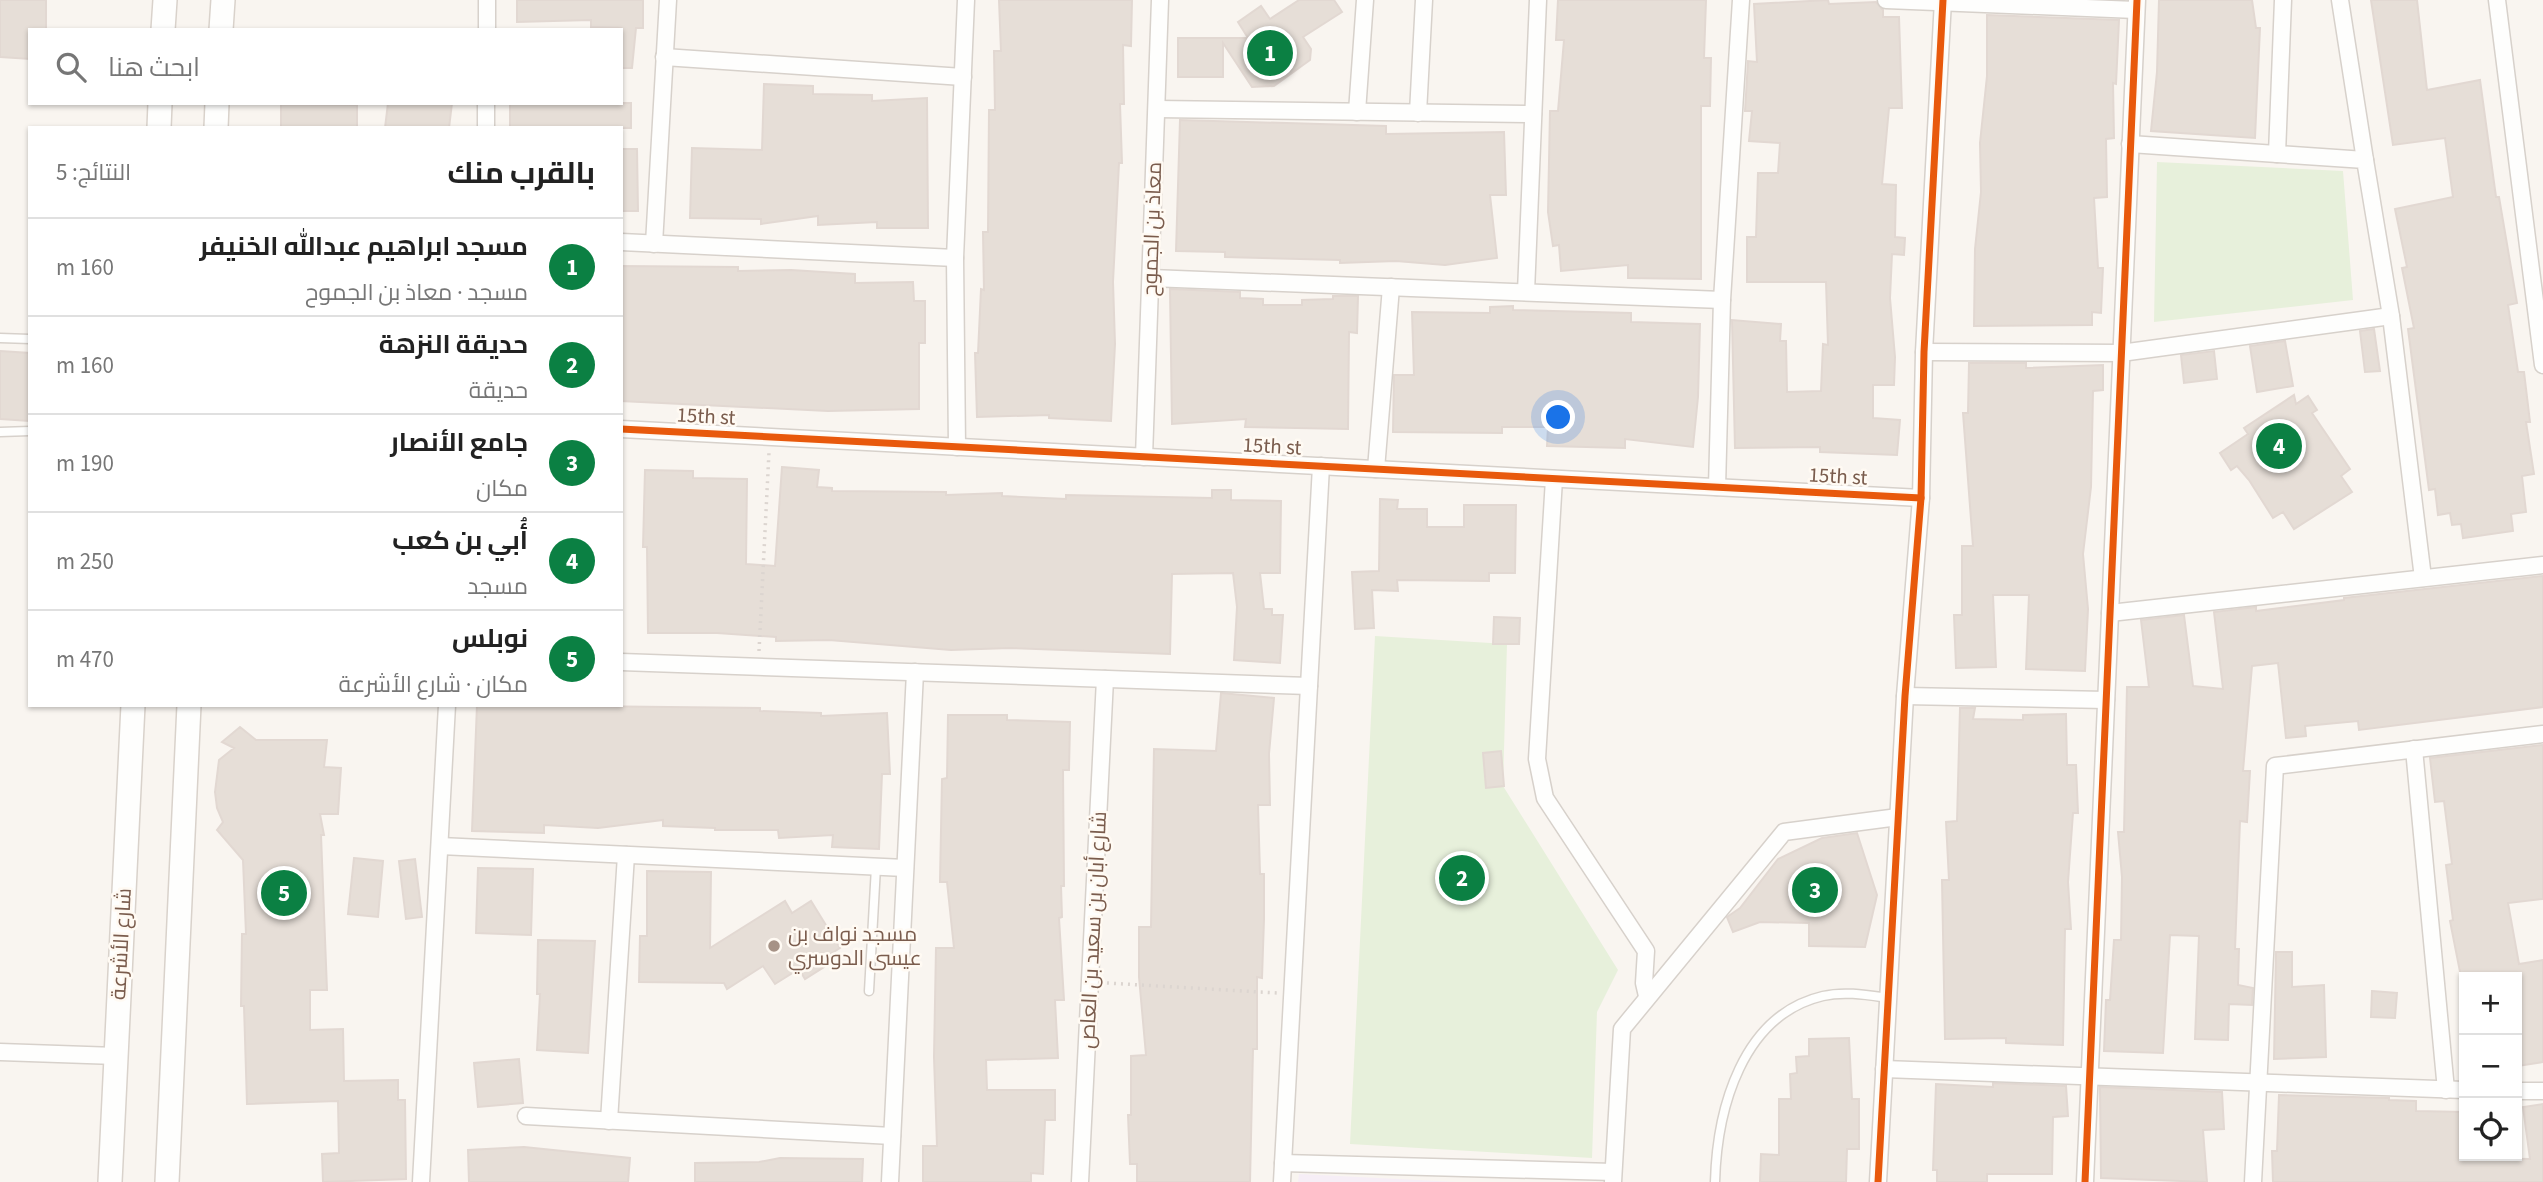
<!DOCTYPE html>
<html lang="ar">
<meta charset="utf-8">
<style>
body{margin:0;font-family:"Source Sans 3",Cairo,sans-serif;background:#f2f2f2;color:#222;direction:rtl}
.controls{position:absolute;right:21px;bottom:21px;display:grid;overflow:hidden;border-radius:0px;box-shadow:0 2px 5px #0004}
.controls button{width:63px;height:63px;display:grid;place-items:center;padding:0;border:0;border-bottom:2px solid #e0e0e0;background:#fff;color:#222;font:35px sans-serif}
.you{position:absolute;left:1559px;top:418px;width:24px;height:24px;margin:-18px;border:5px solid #fff;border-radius:50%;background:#1a73e8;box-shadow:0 0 0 10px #1a73e833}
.badge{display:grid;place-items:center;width:46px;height:46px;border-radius:50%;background:#0b8043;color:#fff;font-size:23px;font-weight:700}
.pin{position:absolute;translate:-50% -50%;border:4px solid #fff;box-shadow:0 2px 7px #0006}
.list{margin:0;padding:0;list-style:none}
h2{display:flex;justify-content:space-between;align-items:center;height:91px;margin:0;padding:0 28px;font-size:30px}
h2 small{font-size:23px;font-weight:400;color:#767676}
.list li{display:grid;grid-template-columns:46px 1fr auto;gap:21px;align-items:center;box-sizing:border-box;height:98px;padding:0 28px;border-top:2px solid #e0e0e0}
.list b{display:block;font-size:26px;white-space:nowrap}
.list p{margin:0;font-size:23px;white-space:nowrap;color:#767676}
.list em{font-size:23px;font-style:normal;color:#767676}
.icon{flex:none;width:38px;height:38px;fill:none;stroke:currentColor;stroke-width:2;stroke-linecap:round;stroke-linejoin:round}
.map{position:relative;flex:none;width:2543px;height:1182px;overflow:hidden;direction:ltr}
.search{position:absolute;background:#fff;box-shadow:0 2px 5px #0004;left:28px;top:28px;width:595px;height:77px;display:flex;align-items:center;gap:18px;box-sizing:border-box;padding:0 24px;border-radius:0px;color:#767676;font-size:26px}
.panel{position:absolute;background:#fff;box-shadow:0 2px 5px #0004;left:28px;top:126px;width:595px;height:581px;border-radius:0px;direction:rtl}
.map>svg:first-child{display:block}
.education{fill:#f6eef6}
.green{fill:#e7f0db}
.building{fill:#e6ded7;stroke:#e2d8d2;stroke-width:2}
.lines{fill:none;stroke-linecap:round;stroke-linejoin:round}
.lane-casing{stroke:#d7d1cb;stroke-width:11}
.street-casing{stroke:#d7d1cb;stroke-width:19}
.secondary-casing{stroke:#d9d2cb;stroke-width:26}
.path{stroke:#dcd5d0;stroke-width:3.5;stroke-dasharray:2 5;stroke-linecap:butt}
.lane{stroke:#fefefd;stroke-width:8}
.street{stroke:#fefefd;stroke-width:16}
.secondary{stroke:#fefefd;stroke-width:23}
.cycleway-casing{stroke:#fffaf3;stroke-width:11}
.cycleway{stroke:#e8590c;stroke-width:7}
.poi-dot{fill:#a69286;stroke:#fffaf3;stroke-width:2.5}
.labels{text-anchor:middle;stroke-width:5;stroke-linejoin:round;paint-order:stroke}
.street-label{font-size:21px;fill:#7a5c4d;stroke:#fffaf3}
.poi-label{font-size:21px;fill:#7a5c4d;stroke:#fffaf3;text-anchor:start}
</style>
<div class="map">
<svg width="2543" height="1182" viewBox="0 0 2543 1182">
<rect width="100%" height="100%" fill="#f9f5f0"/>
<path class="education" d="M1299,1174L1457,1182H1298Z"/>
<g class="green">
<path d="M2157,162L2343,171L2353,300L2154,322Z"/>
<path d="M1375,636L1507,644L1503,786L1618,970L1597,1012L1592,1158L1350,1144Z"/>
</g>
<g class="building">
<path d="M0,0H46V30H30V59L0,57Z"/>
<path d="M517,0H643V28H636L632,68H621V28L591,27V20L517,22Z"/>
<path d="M999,0H1132L1131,46L1123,45L1124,104H1120L1122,163H1119L1113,282L1115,344L1111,421L1049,418V415L977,417L975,353H978L981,289L984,290L983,232H988L989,110H995L994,51H1001Z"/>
<path d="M1299,0H1334L1342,12L1303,37L1311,49L1310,60L1274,86L1252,87L1223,43V77H1178V38H1248L1238,22L1261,6L1270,19Z"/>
<path d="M1558,0H1706L1704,58H1711L1710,106H1701V279L1628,278V265L1561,271L1559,245L1553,246L1548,212L1550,111H1558L1564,40H1556Z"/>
<path d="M1828,0L1829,4L1876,2L1883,10V17H1899L1902,108H1889L1882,184L1896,185L1895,237L1905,238L1904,255L1892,254L1890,298L1895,357L1894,385H1873V418L1900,420L1897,455L1820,452V447L1735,448L1732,320L1781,324L1780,341H1786L1787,392L1821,391L1823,344L1828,345L1826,282H1747V237H1756L1758,173H1778L1780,143L1749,141L1752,111H1745L1748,61L1757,62L1754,4Z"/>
<path d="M2159,0H2252L2256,28H2260L2255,138L2151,131L2157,72Z"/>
<path d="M2371,0H2417L2427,90L2480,80L2496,197H2499L2517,303L2508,305L2518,372H2524L2530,422H2526L2534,474L2522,476L2526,512L2511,514L2513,531L2463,538L2461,524L2452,525L2450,513L2438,515L2435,489L2429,490L2408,329L2414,328L2402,268L2407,267L2395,209L2453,197L2445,138L2393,145Z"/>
<path d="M1987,15L2119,20L2116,84L2113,83L2114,138L2106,139L2107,197L2094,198L2098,268H2103L2101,313L2092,312V325L1974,326L1975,249L1981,192L1980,143L1987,76Z"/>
<path d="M764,84L813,86V94L872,95V101L927,98L928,228H877V222L818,225V216L761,224V219L690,218L692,148L762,150Z"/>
<path d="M388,103H452L449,128H385Z"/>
<rect x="510" y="103" width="121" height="25"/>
<path d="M281,104L357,105V128H281Z"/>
<path d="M1180,120L1386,126V134L1504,132L1506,195H1490L1497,258L1445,265L1396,261L1340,263V260L1225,257V252L1176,251Z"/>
<path d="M621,149H637L638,211H621Z"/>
<path d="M621,266L738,267V271L791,270L855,274V283L913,282L914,301H925V343H919V409L828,411L621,401Z"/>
<path d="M1170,289L1240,292V298L1263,299V305H1302V300L1333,299V296H1358L1357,333L1349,332L1348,429L1245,427L1246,419L1172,424Z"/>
<path d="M1513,306V310L1631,313V322L1700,324L1698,397L1693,447L1625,439V448L1547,446L1548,427H1502V433L1393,432L1394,375H1414L1412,312L1490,313V307Z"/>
<path d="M2374,329L2380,371L2365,372L2360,331Z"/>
<path d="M2285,341L2293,386L2257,392L2250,346Z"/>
<path d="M0,351L30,353L29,421L0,419Z"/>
<path d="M2214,351L2217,379L2184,383L2181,355Z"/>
<path d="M1969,363H2026V368L2103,365V390L2093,391L2091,487L2083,554L2088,609L2085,671L2026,669L2029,595H1993L1996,667L1956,668L1954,615H1962V546H1973L1963,413H1968Z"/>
<path d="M2294,395L2296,404L2308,396L2317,410L2312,413L2350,469L2341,476L2352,492L2294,529L2283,512L2273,518L2249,480L2237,466L2231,470L2220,453L2248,434L2244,428Z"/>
<path d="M782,467L819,470L817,487L832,488V491L946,492V495L1002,493V496L1066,499V495L1212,498V490H1231V500L1281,501L1280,573H1260L1264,609H1272V615H1283L1280,663L1234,660L1237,607L1233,573L1172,574L1170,654L1010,648L951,650L829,640L776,641V637L717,633H648L647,547H643L645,470L693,471V478L747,479L746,564L775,566Z"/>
<path d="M1380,499L1398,500L1397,509H1427V527H1464V505H1516L1515,573H1489V581L1397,580L1398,591L1372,590L1374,628L1355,629L1352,572L1379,571Z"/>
<path d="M2543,576V707L2359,730L2358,721L2305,726L2306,736L2286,738L2278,663L2252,666L2243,771H2250L2247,822L2240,821L2235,949H2239L2238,985L2253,988L2252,1005L2229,1004L2228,1040L2195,1039L2199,936L2170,935L2163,1053L2104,1051L2106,1000H2110L2114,940H2121L2122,877L2118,832H2124L2127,687H2149L2141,620L2184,615L2193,686L2223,689L2214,612L2256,607V611L2344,600V598Z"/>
<path d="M1494,617L1520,618L1519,644H1493Z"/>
<path d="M1221,693L1274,698L1269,754L1270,805H1258L1260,874H1264V919L1262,978L1257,977V1049H1253L1250,1182H1137V1164H1130L1128,1115H1131V1056L1146,1055L1139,977V927H1151L1154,749L1216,751Z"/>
<path d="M477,705L760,708V711L821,713V716L887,713L890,774H882L879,849L832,847L833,835L779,838L778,830H715V828L663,826V820L598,828L544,825V833L472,831Z"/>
<path d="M1960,708H1975L1973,719L2023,720V715L2066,714L2067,765H2076L2078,813H2073L2068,882L2071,929H2065L2063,1045L2006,1043V1038L1945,1039L1942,880H1949L1946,822L1957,821Z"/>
<path d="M948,715H1007V720L1070,722L1069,770H1063L1064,886H1061L1062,917L1059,918L1064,1000H1055L1058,1058L986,1060L987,1090H1055V1120H1045L1043,1174L1031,1173V1182H923V1146H937L934,1057L936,948H954L947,882H940L942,779L947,778Z"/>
<path d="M240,727L256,740H327L324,767L341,768L338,814H320L324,835H321L327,990H310V1030L343,1029L344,1081L398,1080V1100H405L406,1179L323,1182L322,1154L339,1153L338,1101L247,1104L244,1006H241L242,934H246L243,860L217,830L223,822L217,808L215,792L219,760L234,748L222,742Z"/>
<path d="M2543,745V899L2508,903L2519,964L2543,960V1062L2517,1066V977H2461L2450,921L2453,920L2446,865L2452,864L2444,801L2435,802L2430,758Z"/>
<path d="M1501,751L1504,786L1486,788L1483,753Z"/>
<path d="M1857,833L1877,895L1865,947L1809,946V923L1760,922L1733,932L1727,917L1740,908L1778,859L1822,838Z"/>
<path d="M354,858L383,861L378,917L348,914Z"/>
<path d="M415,859L422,917L406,919L399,861Z"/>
<path d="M478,868L533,869L531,935L476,933Z"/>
<path d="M647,871L711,872L710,948L785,901L792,913L811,901L840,948L821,960L824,967L805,979L799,969L775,984L763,966L727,989L724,983L639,982L640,936H647Z"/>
<path d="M538,940L595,941L588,1053L537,1050L540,994H537Z"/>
<path d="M2276,952H2292V987L2324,985L2326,1057L2274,1059Z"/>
<path d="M2372,991L2397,993L2395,1018L2371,1017Z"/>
<path d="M1849,1038L1852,1099H1859V1149H1847L1846,1182H1760L1761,1154L1779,1155V1099H1791L1790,1074L1797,1073L1796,1057L1809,1056V1039Z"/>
<path d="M519,1059L523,1103L478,1107L474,1063Z"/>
<path d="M1993,1083L2066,1086L2068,1116L2053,1117L2052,1174H1987V1182H1937V1170H1933L1936,1084L1993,1087Z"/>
<path d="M2100,1087L2222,1092L2224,1129L2203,1130L2207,1182L2101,1178Z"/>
<path d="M2279,1095L2389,1098V1100L2416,1101V1111L2464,1112V1158L2530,1159L2523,1107L2543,1104V1182H2273L2272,1151H2277Z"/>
<path d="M524,1147L630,1158L628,1182H469L468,1150Z"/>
<path d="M780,1158L863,1159L862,1182H695V1163L759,1162Z"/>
</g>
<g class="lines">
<g class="lane-casing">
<g id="lane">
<path d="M0,338L30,339"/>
<path d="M0,432L30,431"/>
<path d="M869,991L876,867"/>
<path d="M1715,1182C1717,1109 1742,1015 1823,996C1844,991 1867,995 1888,998"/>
</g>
</g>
<g class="street-casing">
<g id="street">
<path d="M1886,0L2136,10"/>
<path d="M2340,0L2365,160"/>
<path d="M2497,0L2543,365"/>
<path d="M487,30V0"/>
<path d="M664,57L963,77"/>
<path d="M1157,109L1533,114"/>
<path d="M1357,112L1365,0"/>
<path d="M1418,113L1424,0"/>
<path d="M486,128V103"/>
<path d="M2130,144L2365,160L2391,316L2423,578"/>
<path d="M2277,154L2283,0"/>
<path d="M621,242L955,258"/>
<path d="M654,244L668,0"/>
<path d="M1151,278L1722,300"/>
<path d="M1526,292L1538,0"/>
<path d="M1924,352L2121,353L2391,316"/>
<path d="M621,429L1921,498"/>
<path d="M957,447L955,258L966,0"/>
<path d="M1144,457L1160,0"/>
<path d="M1376,469L1391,287"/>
<path d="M1554,479L1537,759L1545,798L1646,951L1644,983L1647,996"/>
<path d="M1717,487L1722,300L1741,0"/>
<path d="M2110,613L2543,565"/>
<path d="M621,662L1309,686"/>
<path d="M1905,696L2106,700"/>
<path d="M2414,749L2446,1090"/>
<path d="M440,846L905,868"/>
<path d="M0,1052L116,1056"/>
<path d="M1884,1069L2464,1090"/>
<path d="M2517,1091H2543"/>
<path d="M526,1116L892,1136"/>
<path d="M609,1121L626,855"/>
<path d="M1283,1163L1613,1172"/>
<path d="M421,1182L447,705"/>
<path d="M890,1182L915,672"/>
<path d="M1080,1182L1105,679"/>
<path d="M1282,1182L1321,466"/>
<path d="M1613,1182L1622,1029L1784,832L1898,817"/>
<path d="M1878,1182L1905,696L1921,498L1924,352L1943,0"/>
<path d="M2085,1182L2137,0"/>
<path d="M2253,1182L2275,766L2543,734"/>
</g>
</g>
<g class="secondary-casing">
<g id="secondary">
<path d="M163,30L165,0"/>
<path d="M221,30L223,0"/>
<path d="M159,128L160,103"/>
<path d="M216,128L217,103"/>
<path d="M110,1182L133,705"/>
<path d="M167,1182L189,705"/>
</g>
</g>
<g class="path">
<path d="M759,651L769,452"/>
<path d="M1107,983L1277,993"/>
</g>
<use href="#lane" class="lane"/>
<use href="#street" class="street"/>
<use href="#secondary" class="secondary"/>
<g class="cycleway-casing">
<g id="cycleway">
<path d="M621,429L1921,498"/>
<path d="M1878,1182L1905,696L1921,498L1924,352L1943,0"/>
<path d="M2085,1182L2137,0"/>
</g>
</g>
<use href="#cycleway" class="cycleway"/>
</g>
<circle class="poi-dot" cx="774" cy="946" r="7"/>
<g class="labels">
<g class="street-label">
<text transform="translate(1152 229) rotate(-88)" y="7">معاذ بن الجموح</text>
<text transform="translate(706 416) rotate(3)" y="7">15th st</text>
<text transform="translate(1272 446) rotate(3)" y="7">15th st</text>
<text transform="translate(1838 476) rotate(3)" y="7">15th st</text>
<text transform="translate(1093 930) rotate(-87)" y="7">شارع أبان بن سعيد بن العاص</text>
<text transform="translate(121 944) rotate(-87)" y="7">شارع الأشرعة</text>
</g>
<g class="poi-label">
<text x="788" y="941">مسجد نواف بن<tspan x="788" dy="24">عيسى الدوسري</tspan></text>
</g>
</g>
</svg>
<div class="controls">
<button>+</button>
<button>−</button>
<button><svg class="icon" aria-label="locate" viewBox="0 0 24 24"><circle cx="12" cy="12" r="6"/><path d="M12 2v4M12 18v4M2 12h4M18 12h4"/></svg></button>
</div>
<div class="you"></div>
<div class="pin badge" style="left:1270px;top:53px">1</div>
<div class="pin badge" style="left:1462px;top:878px">2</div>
<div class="pin badge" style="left:1815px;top:890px">3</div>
<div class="pin badge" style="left:2279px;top:446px">4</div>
<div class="pin badge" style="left:284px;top:893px">5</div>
<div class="search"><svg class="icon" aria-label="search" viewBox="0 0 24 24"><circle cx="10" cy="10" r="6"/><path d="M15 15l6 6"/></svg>ابحث هنا</div>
<section class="panel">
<h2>بالقرب منك<small>النتائج: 5</small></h2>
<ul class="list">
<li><span class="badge">1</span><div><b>مسجد ابراهيم عبدالله الخنيفر</b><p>مسجد · معاذ بن الجموح</p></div><em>160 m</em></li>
<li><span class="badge">2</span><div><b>حديقة النزهة</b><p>حديقة</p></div><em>160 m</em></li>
<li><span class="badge">3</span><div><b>جامع الأنصار</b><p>مكان</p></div><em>190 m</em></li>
<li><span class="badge">4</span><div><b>أُبي بن كعب</b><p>مسجد</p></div><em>250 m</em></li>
<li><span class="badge">5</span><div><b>نوبلس</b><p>مكان · شارع الأشرعة</p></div><em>470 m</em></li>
</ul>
</section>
</div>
